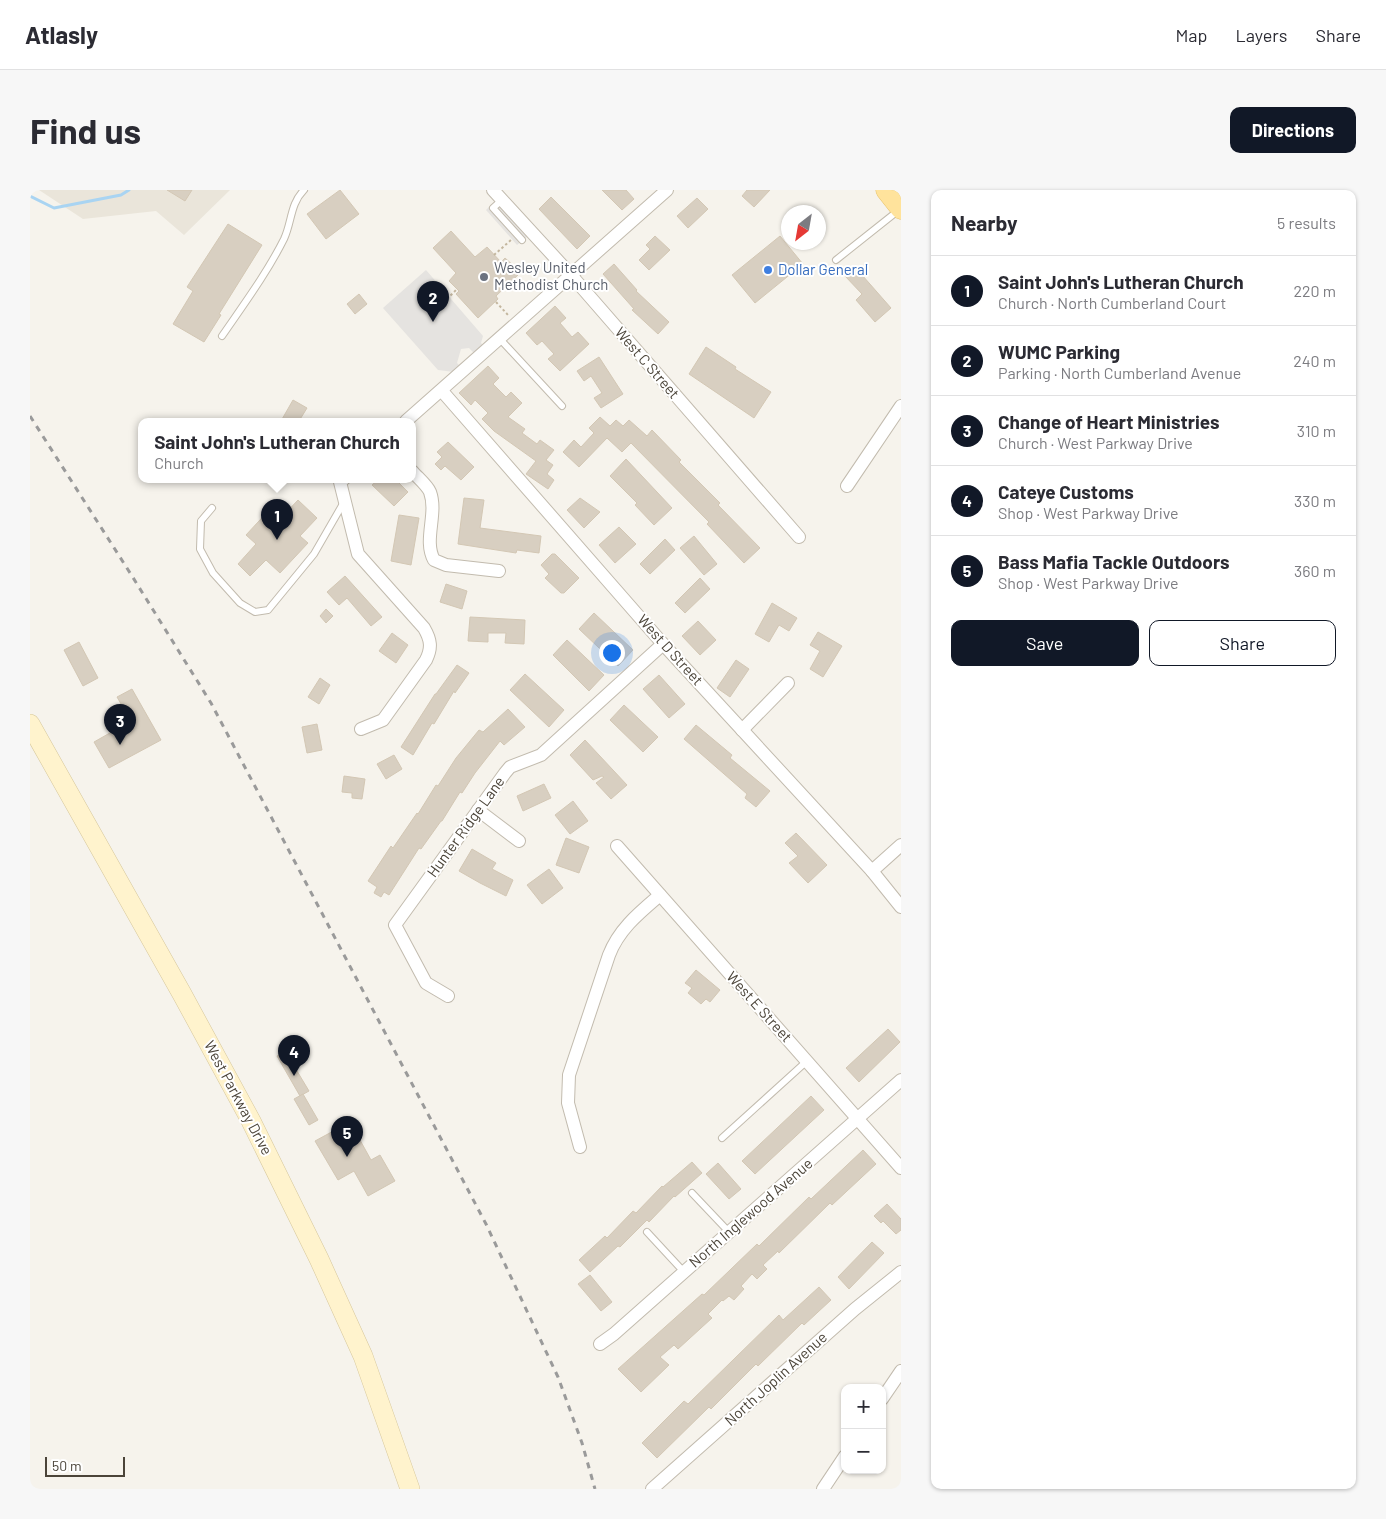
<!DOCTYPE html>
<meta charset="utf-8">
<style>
body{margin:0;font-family:Barlow,sans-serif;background:#f7f7f7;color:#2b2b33}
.controls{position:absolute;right:15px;bottom:15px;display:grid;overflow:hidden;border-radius:10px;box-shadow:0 1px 4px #0004}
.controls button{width:45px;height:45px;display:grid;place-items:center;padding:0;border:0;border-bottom:1px solid #e1e1e2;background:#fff;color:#2b2b33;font:25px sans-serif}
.compass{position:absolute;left:751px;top:15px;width:45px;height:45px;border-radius:50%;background:#fff;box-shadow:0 1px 4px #0004;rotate:211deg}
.scale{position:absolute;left:15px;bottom:12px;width:80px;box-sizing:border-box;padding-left:5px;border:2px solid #4b4439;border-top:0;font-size:14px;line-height:18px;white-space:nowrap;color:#4b4439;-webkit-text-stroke:4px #fff;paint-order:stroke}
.you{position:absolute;left:581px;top:462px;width:18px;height:18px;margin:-12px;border:4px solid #fff;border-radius:50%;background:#1a73e8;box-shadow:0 0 0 8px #1a73e833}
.badge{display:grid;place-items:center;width:32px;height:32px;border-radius:50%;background:#111827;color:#fff;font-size:16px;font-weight:700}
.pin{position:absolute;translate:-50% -41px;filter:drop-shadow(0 1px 2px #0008)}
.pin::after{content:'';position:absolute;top:26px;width:18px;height:15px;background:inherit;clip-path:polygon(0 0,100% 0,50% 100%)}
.popup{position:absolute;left:108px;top:228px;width:278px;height:65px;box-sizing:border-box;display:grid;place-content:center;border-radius:10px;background:#fff;filter:drop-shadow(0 1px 4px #0005);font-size:16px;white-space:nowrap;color:#7c7c81}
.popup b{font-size:19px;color:#2b2b33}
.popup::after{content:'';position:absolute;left:50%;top:100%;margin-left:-10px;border:10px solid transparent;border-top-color:#fff}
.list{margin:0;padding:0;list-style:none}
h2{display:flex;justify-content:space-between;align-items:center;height:65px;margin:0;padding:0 20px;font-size:21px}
h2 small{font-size:16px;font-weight:400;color:#7c7c81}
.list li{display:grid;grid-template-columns:32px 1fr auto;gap:15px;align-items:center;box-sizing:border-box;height:70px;padding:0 20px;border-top:1px solid #e1e1e2}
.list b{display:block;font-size:19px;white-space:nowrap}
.list p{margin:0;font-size:16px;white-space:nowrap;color:#7c7c81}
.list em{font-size:16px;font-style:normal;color:#7c7c81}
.actions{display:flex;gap:10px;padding:15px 20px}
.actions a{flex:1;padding:11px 0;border:1px solid #111827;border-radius:10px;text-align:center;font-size:18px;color:#111827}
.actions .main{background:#111827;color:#fff}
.map{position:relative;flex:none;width:871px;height:1299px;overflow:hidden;border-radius:10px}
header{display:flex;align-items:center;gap:30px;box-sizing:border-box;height:70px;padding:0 25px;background:#fff;border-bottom:1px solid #e1e1e2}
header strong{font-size:24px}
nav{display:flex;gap:28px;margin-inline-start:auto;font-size:18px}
.intro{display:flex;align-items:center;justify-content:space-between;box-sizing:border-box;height:120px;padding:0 30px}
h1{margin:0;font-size:35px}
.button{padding:12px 22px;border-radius:10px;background:#111827;color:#fff;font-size:18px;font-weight:700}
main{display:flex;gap:30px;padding:0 30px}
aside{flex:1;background:#fff;border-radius:10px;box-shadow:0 1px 4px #0004}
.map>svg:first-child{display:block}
.residential{fill:#eae5da}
.parking{fill:#e5e3e0}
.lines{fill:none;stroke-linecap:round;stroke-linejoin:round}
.stream{stroke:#a9d4f2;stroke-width:3}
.building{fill:#d8cfc1;stroke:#d3c7b4}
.lane-casing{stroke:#c2bbae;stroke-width:8}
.street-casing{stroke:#c2bbae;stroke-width:14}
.secondary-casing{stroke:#d6c79b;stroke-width:20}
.primary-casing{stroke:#e6c16a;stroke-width:21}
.path{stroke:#c4b79f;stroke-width:2;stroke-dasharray:2.5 2.5;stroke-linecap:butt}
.lane{stroke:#fff;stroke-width:6}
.street{stroke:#fff;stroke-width:12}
.secondary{stroke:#fff3cd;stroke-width:19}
.primary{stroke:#ffe39c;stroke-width:20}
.rail{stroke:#9a9a9a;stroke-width:3;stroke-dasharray:6 6;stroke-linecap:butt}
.shop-dot{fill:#3f7fe0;stroke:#fff;stroke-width:2}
.worship-dot{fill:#6b7280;stroke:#fff;stroke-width:2}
.labels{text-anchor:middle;stroke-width:4;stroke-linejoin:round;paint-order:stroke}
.worship-label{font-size:15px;fill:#5b616d;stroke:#fff;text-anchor:start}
.shop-label{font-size:15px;fill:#366cbe;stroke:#fff;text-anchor:start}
.street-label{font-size:15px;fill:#4b4439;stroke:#fff}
</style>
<header>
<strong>Atlasly</strong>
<nav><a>Map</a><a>Layers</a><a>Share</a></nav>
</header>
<div class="intro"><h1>Find us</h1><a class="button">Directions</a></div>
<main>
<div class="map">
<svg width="871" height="1299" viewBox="0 0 871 1299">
<rect width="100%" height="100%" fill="#f6f3ec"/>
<path class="residential" d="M9,0H200L154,45L126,21L53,29Z"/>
<g class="parking">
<path d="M465,11L497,47L487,55L456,20Z"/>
<path d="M396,80L453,146L451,153L454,156L445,164L439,158L431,159L427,173L430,176L424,182L408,180L353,118Z"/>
</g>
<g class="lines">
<path class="stream" d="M0,6L24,18L91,5L99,0"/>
</g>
<g class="building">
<path d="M137,0H162L155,11Z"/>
<path d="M310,0L329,24L296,49L277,24Z"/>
<path d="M572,0H596L604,9L592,20Z"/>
<path d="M717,0H740L724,17L712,6Z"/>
<path d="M521,7L560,46L547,59L509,19Z"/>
<path d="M667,8L678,19L658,38L647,26Z"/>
<path d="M198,34L232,55L189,124L191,125L174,152L143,134L163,101L157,97Z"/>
<path d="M421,41L445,67L457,57L471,72L475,68L485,77L489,84L466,106L468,109L448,128L426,104L429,101L419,91L426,83L403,58Z"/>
<path d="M625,46L640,60L619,80L609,70L620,59L616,55Z"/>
<path d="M750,46L773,74L725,113L702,85Z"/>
<path d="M584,74L607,100L606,101L639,132L628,144L602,120L604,119L573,84Z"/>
<path d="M825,77L861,118L845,132L826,110L832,104L815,86Z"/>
<path d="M329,104L337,114L325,124L317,114Z"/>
<path d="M525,116L536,128L530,133L542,147L548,142L559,154L530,181L518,169L524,164L512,151L507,155L496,143Z"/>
<path d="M676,157L706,177L705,179L741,202L724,228L659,184Z"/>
<path d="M569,167L593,204L571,218L564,208L572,203L561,186L554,191L547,181Z"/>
<path d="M458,176L469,188L463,194L476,207L481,202L492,213L478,227L495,239L492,243L507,254L510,250L524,260L516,270L523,275L517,284L524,290L518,299L496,284L506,271L464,241L452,229L458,223L445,210L441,215L429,203Z"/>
<path d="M263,210L277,218L269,231H251Z"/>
<path d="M570,227L580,236L586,230L593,236L599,230L617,246L622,240L651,270L649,272L690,313L688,315L730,358L714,373L677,334L679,332L601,253L592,262L577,248L549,277L533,262L544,250L551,257L564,243L559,238Z"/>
<path d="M418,252L444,277L431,290L415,276L411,280L405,274L412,267L407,262Z"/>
<path d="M596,269L642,318L624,335L605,315L607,313L580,286Z"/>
<path d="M349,289H365L378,302L364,316L342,295Z"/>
<path d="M434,308L454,310L450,338L511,346L509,363L487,360L486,363L428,354Z"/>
<path d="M550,308L570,322L554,338L537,320Z"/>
<path d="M268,310L287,328L270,346L278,353L250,383L236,370L220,386L208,374L226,354L216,345L241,318L251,328Z"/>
<path d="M369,325L389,328L381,375L361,371Z"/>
<path d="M589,337L606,354L585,373L569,355Z"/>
<path d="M664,346L687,374L674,385L650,358Z"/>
<path d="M635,349L645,360L620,384L610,374Z"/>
<path d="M522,364H525L549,388L534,403H531L515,388L519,384L511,375Z"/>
<path d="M315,386L352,427L341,436L317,408L309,415L297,402Z"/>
<path d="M670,388L680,399L655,423L645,413Z"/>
<path d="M416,394L437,401L432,419L410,412Z"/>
<path d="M742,413L767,428L759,441L749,435L739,452L725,444Z"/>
<path d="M296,419L303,426L296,433L290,426Z"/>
<path d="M564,423L603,460L588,476L549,439Z"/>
<path d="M440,427L495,430L494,454L475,453L476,443H458V452L438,451Z"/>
<path d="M668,431L686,450L670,465L652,446Z"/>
<path d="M788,442L812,456L793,487L780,479L790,461L780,455Z"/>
<path d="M362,443L378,455L366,473L349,461Z"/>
<path d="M537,450L574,485L559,501L523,465Z"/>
<path d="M49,452L68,488L53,496L34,460Z"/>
<path d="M706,470L719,479L700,507L687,498Z"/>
<path d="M427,475L439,483L425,503L424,501L404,534L402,533L383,565L371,557L405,504H406Z"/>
<path d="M495,484L534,520L519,537L480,500Z"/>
<path d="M629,485L655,514L639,528L613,499Z"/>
<path d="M290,488L300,495L289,514L278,507Z"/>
<path d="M102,499L131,550L79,578L64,552L101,531L87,507Z"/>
<path d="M594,515L628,547L613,562L580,530Z"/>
<path d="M478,519L495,537L474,555L470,551L445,583L432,603L430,602L412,631H411L391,659L389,658L359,705L354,702L351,707L344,703L347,697L338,691L361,656L363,658L387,623L388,624L406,595L408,596L426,568L449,540L453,542Z"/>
<path d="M287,534L292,560L277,563L272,537Z"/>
<path d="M666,535L702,565L700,568L740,601L726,617L715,608L717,604L654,549Z"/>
<path d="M555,550L597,595L581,609L566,593L574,587L572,586L563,590L540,565Z"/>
<path d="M364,565L372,579L356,589L347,574Z"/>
<path d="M314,586L335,589L332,609L322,608V603L312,602Z"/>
<path d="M514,594L521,608L493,621L487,606Z"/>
<path d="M543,611L558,631L540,644L525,625Z"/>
<path d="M766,643L797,675L778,693L759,673L768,666L755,653Z"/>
<path d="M536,648L559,657L549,683L526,675Z"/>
<path d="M442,659L466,673L462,679L483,690L476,706L450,693L429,681Z"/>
<path d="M519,679L533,698L512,714L497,695Z"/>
<path d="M666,780L690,800L680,812L676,809L671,814L658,803L662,798L655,793Z"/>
<path d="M858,839L870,852L829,892L816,878Z"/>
<path d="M268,856L273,864L261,871L279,901L270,906L247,866Z"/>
<path d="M273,904L288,930L279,935L264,909Z"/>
<path d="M781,906L794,920L725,984L712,971Z"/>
<path d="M320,932L341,970L350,965L365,991L338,1006L324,981L308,990L285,951Z"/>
<path d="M833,960L846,974L802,1015L800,1013L749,1063L748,1061L733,1075L737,1079L727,1089L722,1084L711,1096L714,1099L704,1110L699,1106L693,1111L692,1110L678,1124L682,1128L648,1159L644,1155L630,1167L639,1175L611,1202L588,1179L672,1104L674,1105L727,1054L729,1056L779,1007L781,1009Z"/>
<path d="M662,972L672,983L645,1007L644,1006L619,1032L617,1030L590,1057L588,1056L560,1082L549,1070L575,1046L577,1048L603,1021L606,1023L632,996L633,997Z"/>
<path d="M688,973L711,999L699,1009L676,984Z"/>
<path d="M857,1014L871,1029V1040L866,1044L853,1031L851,1033L844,1026Z"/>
<path d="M842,1052L854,1063L819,1099L808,1087Z"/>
<path d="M560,1085L582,1112L571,1121L548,1094Z"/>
<path d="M789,1097L801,1110L774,1135L772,1133L728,1176L726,1174L681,1219L679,1217L627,1268L612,1253L654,1211L658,1214L749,1125L753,1130Z"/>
</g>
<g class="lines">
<g class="lane-casing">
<g id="lane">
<path d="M472,10L463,18L492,50"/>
<path d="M806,70L869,20"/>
<path d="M192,146C214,114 237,83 254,49C262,32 260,14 274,0"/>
<path d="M470,149L532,216"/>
<path d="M182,318L171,331L170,359L183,383L210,413L225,422L238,420L284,364L314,312"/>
<path d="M692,948L777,871"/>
<path d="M662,1003L699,1042"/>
<path d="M617,1042L654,1082"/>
</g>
</g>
<g class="street-casing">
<g id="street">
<path d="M463,0L541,85L769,347"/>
<path d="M412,201L633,454L842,681L871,717"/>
<path d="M376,231L637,0"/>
<path d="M382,281C387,287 397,295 400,302C408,324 393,350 404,370L416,375L469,381"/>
<path d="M314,289L310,292L328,364L394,438C401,450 402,458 396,470L353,530L331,539"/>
<path d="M817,296L871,216"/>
<path d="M712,540L758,493"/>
<path d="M448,620L489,651"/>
<path d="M587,656L871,978"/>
<path d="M842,681L871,655"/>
<path d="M418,806L396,793L365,735L475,583L480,577L511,565L633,454"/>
<path d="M550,957L538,913L539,885L579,765C589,739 609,723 630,705"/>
<path d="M570,1154L584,1144L871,890"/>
<path d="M852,1209L871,1181"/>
<path d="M622,1299L825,1119L871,1082"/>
<path d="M793,1299L815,1266"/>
</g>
</g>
<g class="secondary-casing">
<path id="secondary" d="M0,534L152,804L221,931L289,1069L333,1166L380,1299"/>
</g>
<g class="primary-casing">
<path id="primary" d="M856,0L871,19"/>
</g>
<g class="path">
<path d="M464,65L481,50"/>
<path d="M417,109L427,99"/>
<path d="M466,112L478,125"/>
</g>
<use href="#lane" class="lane"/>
<use href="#street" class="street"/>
<use href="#secondary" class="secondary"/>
<use href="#primary" class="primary"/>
<path class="rail" d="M0,226L102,386L181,513L456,1034L528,1187L552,1253L565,1299"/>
</g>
<circle class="shop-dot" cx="738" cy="80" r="5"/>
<circle class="worship-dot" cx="454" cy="87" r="5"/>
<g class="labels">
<g class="worship-label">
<text x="464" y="83">Wesley United<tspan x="464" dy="17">Methodist Church</tspan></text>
</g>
<g class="shop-label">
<text x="748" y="85">Dollar General</text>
</g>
<g class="street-label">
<text transform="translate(617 173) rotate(49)" y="5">West C Street</text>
<text transform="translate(640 460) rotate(48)" y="5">West D Street</text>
<text transform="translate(436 637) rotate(-54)" y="5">Hunter Ridge Lane</text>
<text transform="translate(729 817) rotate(48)" y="5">West E Street</text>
<text transform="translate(208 908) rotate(62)" y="5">West Parkway Drive</text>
<text transform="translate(721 1023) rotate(-41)" y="5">North Inglewood Avenue</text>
<text transform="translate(746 1189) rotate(-42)" y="5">North Joplin Avenue</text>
</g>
</g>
</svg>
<div class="controls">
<button>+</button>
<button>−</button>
</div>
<svg class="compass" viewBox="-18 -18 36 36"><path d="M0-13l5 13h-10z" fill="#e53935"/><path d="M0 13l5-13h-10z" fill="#7c7c81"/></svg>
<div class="scale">50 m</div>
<div class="you"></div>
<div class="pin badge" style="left:247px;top:350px">1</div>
<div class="popup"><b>Saint John's Lutheran Church</b>Church</div>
<div class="pin badge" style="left:403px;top:132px">2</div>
<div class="pin badge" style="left:90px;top:555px">3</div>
<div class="pin badge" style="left:264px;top:886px">4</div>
<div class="pin badge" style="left:317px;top:967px">5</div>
</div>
<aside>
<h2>Nearby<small>5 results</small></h2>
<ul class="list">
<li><span class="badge">1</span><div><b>Saint John's Lutheran Church</b><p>Church · North Cumberland Court</p></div><em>220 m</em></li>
<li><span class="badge">2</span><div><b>WUMC Parking</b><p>Parking · North Cumberland Avenue</p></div><em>240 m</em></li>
<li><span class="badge">3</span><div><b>Change of Heart Ministries</b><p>Church · West Parkway Drive</p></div><em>310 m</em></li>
<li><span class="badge">4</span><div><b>Cateye Customs</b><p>Shop · West Parkway Drive</p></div><em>330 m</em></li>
<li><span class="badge">5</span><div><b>Bass Mafia Tackle Outdoors</b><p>Shop · West Parkway Drive</p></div><em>360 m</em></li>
</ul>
<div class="actions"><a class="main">Save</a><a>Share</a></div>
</aside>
</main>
